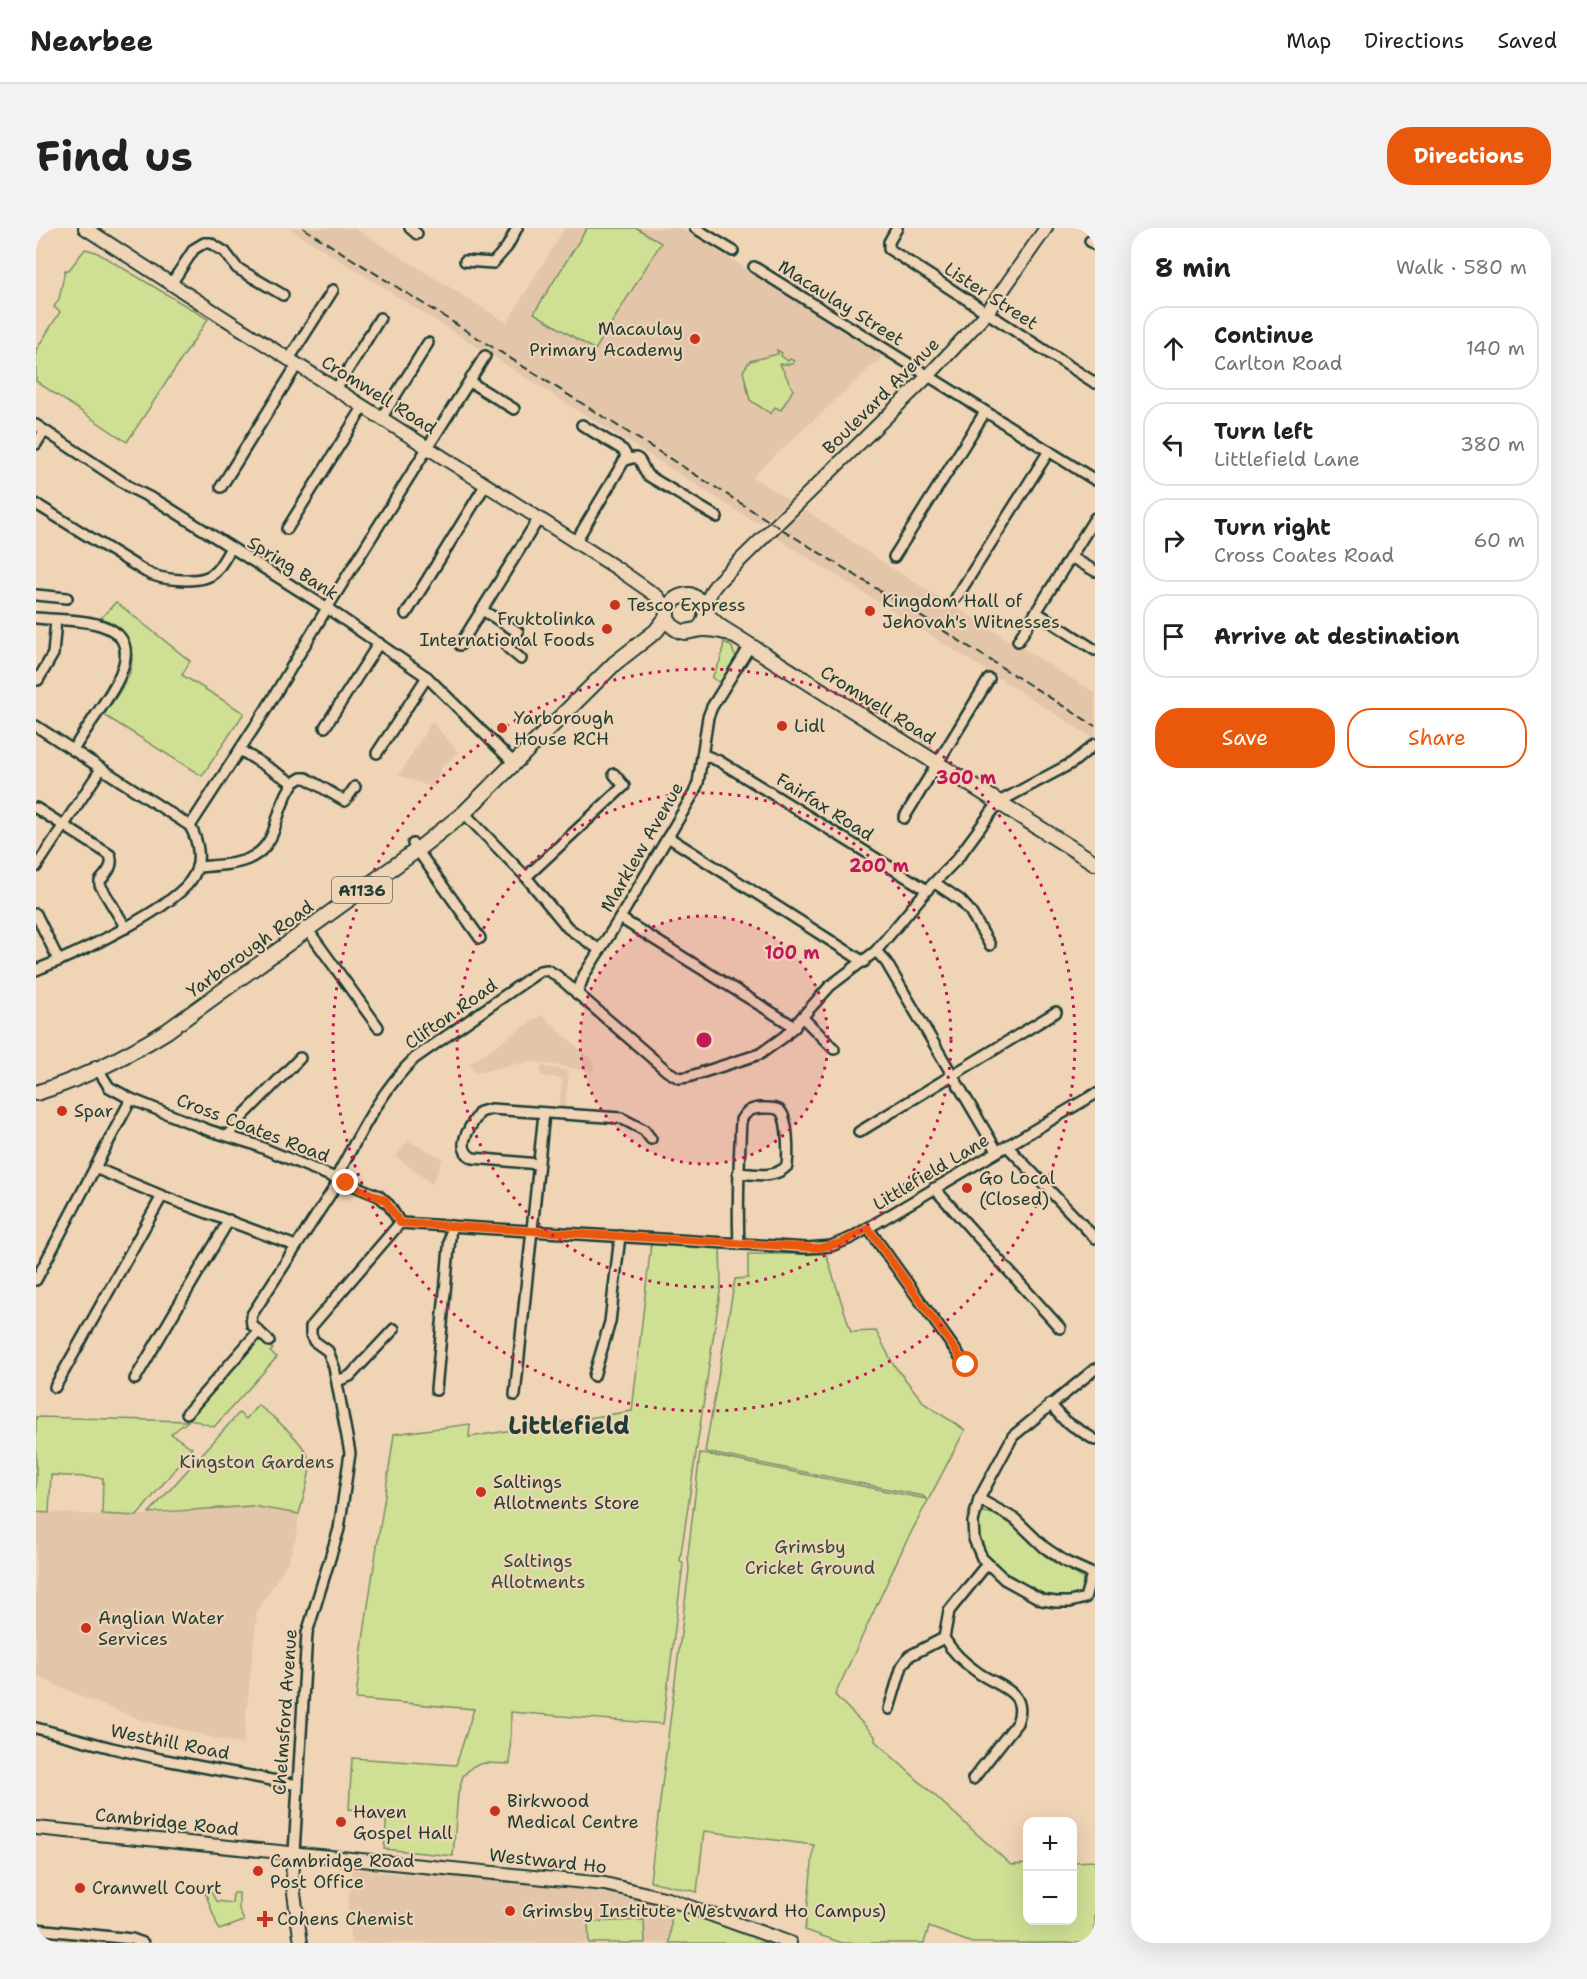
<!DOCTYPE html>
<meta charset="utf-8">
<style>
body{margin:0;font-family:"Shantell Sans",sans-serif;background:#f2f2f2;color:#202124}
.controls{position:absolute;right:18px;bottom:18px;display:grid;overflow:hidden;border-radius:12px;box-shadow:0 6px 24px #0002}
.controls button{width:54px;height:54px;display:grid;place-items:center;padding:0;border:0;border-bottom:2px solid #e0e0e0;background:#fff;color:#202124;font:30px sans-serif}
.stop{position:absolute;width:18px;height:18px;margin:-14px;border:4px solid #ea580c;border-radius:50%;background:#fff}
.stop.end{background:#ea580c;border-color:#fff;box-shadow:0 2px 6px #0008}
.list{margin:0;padding:0;list-style:none}
h2{display:flex;justify-content:space-between;align-items:center;height:78px;margin:0;padding:0 24px;font-size:26px}
h2 small{font-size:20px;font-weight:400;color:#757577}
.list li{display:grid;grid-template-columns:39px 1fr auto;gap:18px;align-items:center;box-sizing:border-box;height:84px;margin:0 12px 12px;padding:0 12px;border:2px solid #e0e0e0;border-radius:24px}
.list b{display:block;font-size:22px;white-space:nowrap}
.list p{margin:0;font-size:20px;white-space:nowrap;color:#757577}
.list em{font-size:20px;font-style:normal;color:#757577}
.actions{display:flex;gap:12px;padding:18px 24px}
.actions a{flex:1;padding:14px 0;border:2px solid #ea580c;border-radius:24px;text-align:center;font-size:21px;color:#ea580c}
.actions .main{background:#ea580c;color:#fff}
.icon{flex:none;width:33px;height:33px;fill:none;stroke:currentColor;stroke-width:2;stroke-linecap:round;stroke-linejoin:round}
.map{position:relative;flex:none;width:1059px;height:1715px;overflow:hidden;border-radius:24px}
header{display:flex;align-items:center;gap:36px;box-sizing:border-box;height:84px;padding:0 30px;background:#fff;border-bottom:2px solid #e0e0e0}
header strong{font-size:28px}
nav{display:flex;gap:33px;margin-inline-start:auto;font-size:21px}
.intro{display:flex;align-items:center;justify-content:space-between;box-sizing:border-box;height:144px;padding:0 36px}
h1{margin:0;font-size:42px}
.button{padding:15px 27px;border-radius:24px;background:#ea580c;color:#fff;font-size:21px;font-weight:700}
main{display:flex;gap:36px;padding:0 36px}
aside{flex:1;background:#fff;border-radius:24px;box-shadow:0 6px 24px #0002}
.map>svg:first-child{display:block}
.built{fill:#e3c5a9}
.green{fill:#cfe094;stroke:#778e64;stroke-width:1.5}
.lines{fill:none;stroke-linecap:round;stroke-linejoin:round}
.street-casing{stroke:#1f3d34;stroke-width:14}
.secondary-casing{stroke:#1f3d34;stroke-width:16}
.primary-casing{stroke:#1f3d34;stroke-width:18}
.street{stroke:#efd4b6;stroke-width:9}
.secondary{stroke:#efd4b6;stroke-width:12}
.primary{stroke:#efd4b6;stroke-width:14}
.rail{stroke:#1f3d34;stroke-width:2;stroke-dasharray:9 4.5;stroke-linecap:butt}
.route{stroke:#ea580c;stroke-width:8}
.ring{fill:none;stroke:#c2185b;stroke-width:3;stroke-dasharray:3 6}
.poi-dot{fill:#c8321e;stroke:#efd4b6;stroke-width:2}
.labels{text-anchor:middle;stroke-width:4.5;stroke-linejoin:round;paint-order:stroke}
.shield{fill:#efd4b6;stroke:#5d6a5b;stroke-width:1.5}
.shield-label{font-size:16px;font-weight:bold;fill:#1f3d34}
.street-label{font-size:18px;fill:#1f3d34;stroke:#efd4b6}
.poi-label{font-size:18px;fill:#1f3d34;stroke:#efd4b6;text-anchor:start}
.park-label{font-size:18px;fill:#314d3e;stroke:#efd4b6}
.district-label{font-size:24px;font-weight:bold;fill:#1f3d34;stroke:#efd4b6}
.centre{fill:#c2185b;stroke:#efd4b6;stroke-width:3}
.ring-label{font-size:18px;text-anchor:middle;font-weight:bold;fill:#c2185b;stroke:#efd4b6;stroke-width:4.5;stroke-linejoin:round;paint-order:stroke}
</style>
<header>
<strong>Nearbee</strong>
<nav><a>Map</a><a>Directions</a><a>Saved</a></nav>
</header>
<div class="intro"><h1>Find us</h1><a class="button">Directions</a></div>
<main>
<div class="map">
<svg width="1059" height="1715" viewBox="0 0 1059 1715">
<rect width="100%" height="100%" fill="#efd4b6"/>
<filter id="ink" filterUnits="userSpaceOnUse"><feTurbulence type="fractalNoise" baseFrequency=".0167" numOctaves="2"/><feDisplacementMap in="SourceGraphic" scale="12" xChannelSelector="R" yChannelSelector="G"/><feConvolveMatrix kernelMatrix="1 2 1 2 8 2 1 2 1" color-interpolation-filters="sRGB"/></filter>
<g filter="url(#ink)">
<g class="built">
<path d="M253,0H318L471,95L529,0H645L848,127L716,249L754,273L724,295L719,294Z"/>
<path d="M769,282L857,341L1059,465V508L1056,509L738,308Z"/>
<path d="M396,494L422,524L405,540L398,560L363,547Z"/>
<path d="M505,787L557,833L558,840L557,844L494,833L439,845L433,836Z"/>
<path d="M505,838L533,843L529,880H523L526,853L524,850L505,848Z"/>
<path d="M372,913L407,930L396,956L360,928Z"/>
<path d="M216,1278L263,1286L260,1309L252,1333L221,1384L207,1517L106,1492L54,1472L0,1448V1284L94,1288Z"/>
<path d="M317,1639L328,1640L334,1643L343,1644L548,1659L609,1670L636,1677L733,1715H316L311,1690Z"/>
</g>
<g class="green">
<path d="M551,0H601L625,15L559,122L498,85Z"/>
<path d="M49,21L60,24L172,91L91,214L0,153V122L24,84L18,79L23,71L29,42H33Z"/>
<path d="M741,122L746,125L745,128L752,133L754,131L758,133L757,136H744L757,162L745,182L739,179L735,186L714,172L707,143L714,133L742,126Z"/>
<path d="M80,374L154,433L146,447L208,485L166,548L68,487C76,475 87,461 93,447C102,424 88,397 65,390Z"/>
<path d="M688,414L696,419L698,426L702,429L685,455L676,450L684,433Z"/>
<path d="M615,1015L684,1019L685,1057L644,1332L647,1336L627,1496L475,1484L474,1536L449,1535L437,1538L427,1548L422,1566L417,1628L348,1621L351,1585L313,1581L316,1530L420,1537L438,1481L320,1471C329,1382 346,1294 358,1206L434,1196L433,1209L596,1183Z"/>
<path d="M712,1026H790L815,1104L840,1103L857,1136L889,1176L929,1202L868,1318L799,1467L839,1508V1513L975,1637L991,1636L992,1692H1036L1037,1634L1059,1633V1715H936L893,1699L888,1715H806L769,1702L778,1617L668,1603L661,1664L614,1653L653,1342L652,1326L664,1225L890,1271L887,1268L669,1224L699,1051L712,1050Z"/>
<path d="M220,1110L237,1121L234,1124L241,1129L178,1199L154,1191Z"/>
<path d="M222,1177C237,1188 272,1217 274,1235C275,1246 266,1274 263,1286L216,1278L113,1285L203,1185L210,1191Z"/>
<path d="M0,1189L152,1193L135,1206L156,1220L101,1288L66,1286L67,1250L15,1247L13,1285L0,1284Z"/>
<path d="M948,1284C975,1287 993,1316 1013,1331C1024,1338 1036,1343 1046,1350L1048,1356L1045,1364C1021,1383 966,1349 951,1327C944,1317 941,1304 942,1291Z"/>
<path d="M174,1662L180,1673L196,1675L197,1665H203V1681L208,1693L183,1702L169,1664Z"/>
<path d="M636,1677L733,1715H634Z"/>
<path d="M608,1692L609,1715H553L552,1694Z"/>
</g>
<g class="lines">
<g class="street-casing">
<g id="street">
<path d="M374,0L381,6"/>
<path d="M659,0L697,23"/>
<path d="M861,0L853,14V21L1059,155"/>
<path d="M1054,13L1059,17"/>
<path d="M429,33L457,35L471,19L481,0"/>
<path d="M718,39L1059,252"/>
<path d="M135,56L158,21L168,15H174L189,24L201,40L247,67"/>
<path d="M253,131L297,62"/>
<path d="M434,154L478,181"/>
<path d="M300,161L344,90"/>
<path d="M346,189L392,115"/>
<path d="M0,197L97,261L125,275L291,380L391,449L478,535"/>
<path d="M0,216L8,203"/>
<path d="M588,233C606,224 604,236 611,247L681,289"/>
<path d="M185,259L261,137"/>
<path d="M0,276L110,344C124,352 167,357 179,344C185,338 190,328 195,320"/>
<path d="M251,301L328,178"/>
<path d="M540,313L588,233L590,227L587,222L546,197"/>
<path d="M858,329L949,184"/>
<path d="M1035,329L1059,343"/>
<path d="M0,367L31,370"/>
<path d="M920,370L1013,223"/>
<path d="M446,382L482,404L472,420L485,431"/>
<path d="M1000,384L1059,422"/>
<path d="M370,386L450,256"/>
<path d="M0,390C20,392 44,391 64,397C113,412 79,459 62,484C54,496 45,509 37,522"/>
<path d="M982,413L1059,290"/>
<path d="M424,417L503,290"/>
<path d="M2,452L17,426L20,392"/>
<path d="M0,498L154,598C162,612 166,632 158,647C143,679 34,729 0,742"/>
<path d="M289,499L343,415"/>
<path d="M204,522L257,555L265,550H270L309,573L319,559"/>
<path d="M341,525L391,449"/>
<path d="M668,527L683,533L891,662"/>
<path d="M0,580L74,627C78,638 71,645 64,653V657L90,700"/>
<path d="M428,585L490,649L532,700L564,722"/>
<path d="M868,590L953,451"/>
<path d="M154,598L229,483L291,380L449,128"/>
<path d="M632,609L828,734"/>
<path d="M377,616L444,710"/>
<path d="M0,639L65,541"/>
<path d="M161,639C195,636 227,638 239,599C244,582 248,569 257,555"/>
<path d="M490,649L588,558L578,546"/>
<path d="M899,655L924,672L934,683L954,717"/>
<path d="M0,686L23,733"/>
<path d="M584,690L759,799"/>
<path d="M269,698L342,799"/>
<path d="M840,723L850,734L961,923"/>
<path d="M541,766L548,747L584,690L658,565L662,555L672,489L676,479L714,418"/>
<path d="M767,790L798,821"/>
<path d="M60,838L73,859L95,871L172,902L217,916L343,968L353,977L364,995"/>
<path d="M823,904L1020,784"/>
<path d="M193,908L198,898L204,891L264,830"/>
<path d="M971,918L1059,1010"/>
<path d="M502,936L437,930C417,920 435,897 444,884L455,881L585,890L608,902L615,911"/>
<path d="M59,940L126,968L260,1018"/>
<path d="M702,945C719,946 738,951 751,938C752,928 753,888 743,882C738,879 730,880 724,880C715,881 710,883 705,892C703,933 701,974 703,1016"/>
<path d="M300,950C322,909 345,862 379,830L504,743L511,742L520,747L631,843L643,850L652,849L724,826L749,808L794,758L840,723L891,662L921,631L963,574L1036,535L1059,516"/>
<path d="M898,960L1024,1100"/>
<path d="M364,995L771,1020L795,1018L815,1010L1059,866"/>
<path d="M832,1000L930,1137"/>
<path d="M0,1052L95,871"/>
<path d="M233,1113L216,1097L215,1088L304,951"/>
<path d="M558,1148L574,1094L584,1008"/>
<path d="M99,1151L193,992"/>
<path d="M301,1153L314,1148L358,1101"/>
<path d="M19,1159L126,968"/>
<path d="M400,1162L415,998"/>
<path d="M479,1167L508,885"/>
<path d="M1014,1176L1029,1193L1059,1212"/>
<path d="M151,1185L222,1104"/>
<path d="M943,1271L979,1291L1008,1319L1030,1334L1059,1347"/>
<path d="M1056,1346L1049,1370L1034,1374H1020L1006,1372L968,1351L946,1330L938,1311L937,1294L943,1271L977,1208L1059,1141"/>
<path d="M853,1481L866,1438L873,1428L908,1410"/>
<path d="M0,1500L76,1520L124,1531L262,1557"/>
<path d="M937,1551L981,1495C993,1464 964,1459 944,1446C929,1436 917,1425 908,1410L913,1383L951,1336"/>
<path d="M258,1625L271,1405L303,1301L314,1225L298,1139L292,1123L278,1113L275,1107V1099L364,995"/>
<path d="M0,1701L96,1711L107,1715"/>
</g>
</g>
<g class="secondary-casing">
<g id="secondary">
<path d="M49,0L185,88L579,339L622,369L631,383"/>
<path d="M669,379L676,362L682,354L892,148L950,86L1010,0"/>
<path d="M0,1600L569,1656L632,1671L754,1715"/>
<path d="M258,1625L256,1651L265,1715"/>
</g>
</g>
<g class="primary-casing">
<g id="primary">
<path d="M670,386L683,398L1059,635"/>
<path d="M661,402L667,396L670,386L665,373L654,367C632,367 621,391 642,402C649,406 653,403 660,402C669,400 681,402 689,404"/>
<path d="M0,865C47,851 89,829 131,803L381,622L428,585L579,435L620,403L631,389"/>
</g>
</g>
<use href="#street" class="street"/>
<use href="#secondary" class="secondary"/>
<use href="#primary" class="primary"/>
<path class="rail" d="M267,0L1059,498"/>
</g>
</g>
<g class="lines" filter="url(#ink)">
<path class="route" d="M310,955L349,972L364,995L783,1020L805,1015L832,1000L930,1137"/>
</g>
<circle cx="668" cy="812" r="124" fill="#c2185b" fill-opacity=".12"/>
<g class="ring">
<circle cx="668" cy="812" r="124"/>
<circle cx="668" cy="812" r="247"/>
<circle cx="668" cy="812" r="371"/>
</g>
<g class="poi-dot">
<circle cx="659" cy="111" r="6"/>
<circle cx="579" cy="377" r="6"/>
<circle cx="834" cy="383" r="6"/>
<circle cx="571" cy="401" r="6"/>
<circle cx="746" cy="498" r="6"/>
<circle cx="466" cy="500" r="6"/>
<circle cx="26" cy="883" r="6"/>
<circle cx="931" cy="960" r="6"/>
<circle cx="445" cy="1264" r="6"/>
<circle cx="50" cy="1400" r="6"/>
<circle cx="459" cy="1583" r="6"/>
<circle cx="305" cy="1594" r="6"/>
<circle cx="222" cy="1643" r="6"/>
<circle cx="44" cy="1660" r="6"/>
<circle cx="474" cy="1683" r="6"/>
<path d="M226 1682h6v6h6v6h-6v6h-6v-6h-6v-6h6z"/>
</g>
<g class="labels">
<rect class="shield" x="296" y="649" width="60" height="26" rx="4.5"/>
<g class="shield-label">
<text x="326" y="668">A1136</text>
</g>
<g class="street-label">
<text transform="translate(955 68) rotate(33)" y="6">Lister Street</text>
<text transform="translate(805 75) rotate(32)" y="6">Macaulay Street</text>
<text transform="translate(343 167) rotate(32)" y="6">Cromwell Road</text>
<text transform="translate(845 168) rotate(-45)" y="6">Boulevard Avenue</text>
<text transform="translate(257 340) rotate(32)" y="6">Spring Bank</text>
<text transform="translate(842 477) rotate(32)" y="6">Cromwell Road</text>
<text transform="translate(789 579) rotate(32)" y="6">Fairfax Road</text>
<text transform="translate(606 619) rotate(-60)" y="6">Marklew Avenue</text>
<text transform="translate(214 721) rotate(-36)" y="6">Yarborough Road</text>
<text transform="translate(415 786) rotate(-35)" y="6">Clifton Road</text>
<text transform="translate(217 900) rotate(21)" y="6">Cross Coates Road</text>
<text transform="translate(895 944) rotate(-31)" y="6">Littlefield Lane</text>
<text transform="translate(249 1484) rotate(-86)" y="6">Chelmsford Avenue</text>
<text transform="translate(134 1514) rotate(11)" y="6">Westhill Road</text>
<text transform="translate(131 1594) rotate(6)" y="6">Cambridge Road</text>
<text transform="translate(512 1633) rotate(6)" y="6">Westward Ho</text>
</g>
<g class="poi-label">
<text x="647" y="107" text-anchor="end">Macaulay<tspan x="647" dy="21">Primary Academy</tspan></text>
<text x="846" y="379">Kingdom Hall of<tspan x="846" dy="21">Jehovah's Witnesses</tspan></text>
<text x="591" y="383">Tesco Express</text>
<text x="559" y="397" text-anchor="end">Fruktolinka<tspan x="559" dy="21">International Foods</tspan></text>
<text x="478" y="496">Yarborough<tspan x="478" dy="21">House RCH</tspan></text>
<text x="758" y="504">Lidl</text>
<text x="38" y="889">Spar</text>
<text x="943" y="956">Go Local<tspan x="943" dy="21">(Closed)</tspan></text>
<text x="457" y="1260">Saltings<tspan x="457" dy="21">Allotments Store</tspan></text>
<text x="62" y="1396">Anglian Water<tspan x="62" dy="21">Services</tspan></text>
<text x="471" y="1579">Birkwood<tspan x="471" dy="21">Medical Centre</tspan></text>
<text x="317" y="1590">Haven<tspan x="317" dy="21">Gospel Hall</tspan></text>
<text x="234" y="1639">Cambridge Road<tspan x="234" dy="21">Post Office</tspan></text>
<text x="56" y="1666">Cranwell Court</text>
<text x="486" y="1689">Grimsby Institute (Westward Ho Campus)</text>
<text x="241" y="1697">Cohens Chemist</text>
</g>
<g class="park-label">
<text x="221" y="1240">Kingston Gardens</text>
<text x="774" y="1325">Grimsby<tspan x="774" dy="21">Cricket Ground</tspan></text>
<text x="502" y="1339">Saltings<tspan x="502" dy="21">Allotments</tspan></text>
</g>
<g class="district-label">
<text x="533" y="1206">Littlefield</text>
</g>
</g>
<circle cx="668" cy="812" r="9" class="centre"/>
<g class="ring-label">
<text x="930" y="556">300 m</text>
<text x="843" y="644">200 m</text>
<text x="756" y="731">100 m</text>
</g>
</svg>
<div class="controls">
<button>+</button>
<button>−</button>
</div>
<div class="stop" style="left:930px;top:1137px"></div>
<div class="stop end" style="left:310px;top:955px"></div>
</div>
<aside>
<h2>8 min<small>Walk · 580 m</small></h2>
<ul class="list">
<li><svg class="icon" aria-label="ahead" viewBox="0 0 24 24"><path d="M12 20V5M6 11l6-6 6 6"/></svg><div><b>Continue</b><p>Carlton Road</p></div><em>140 m</em></li>
<li><svg class="icon" aria-label="left" viewBox="0 0 24 24"><path d="M17 20v-9H6M10 6l-5 5 5 5"/></svg><div><b>Turn left</b><p>Littlefield Lane</p></div><em>380 m</em></li>
<li><svg class="icon" aria-label="right" viewBox="0 0 24 24"><path d="M7 20v-9h11M14 6l5 5-5 5"/></svg><div><b>Turn right</b><p>Cross Coates Road</p></div><em>60 m</em></li>
<li><svg class="icon" aria-label="arrive" viewBox="0 0 24 24"><path d="M6 21V4h12l-3 4 3 4H6"/></svg><div><b>Arrive at destination</b></div></li>
</ul>
<div class="actions"><a class="main">Save</a><a>Share</a></div>
</aside>
</main>
